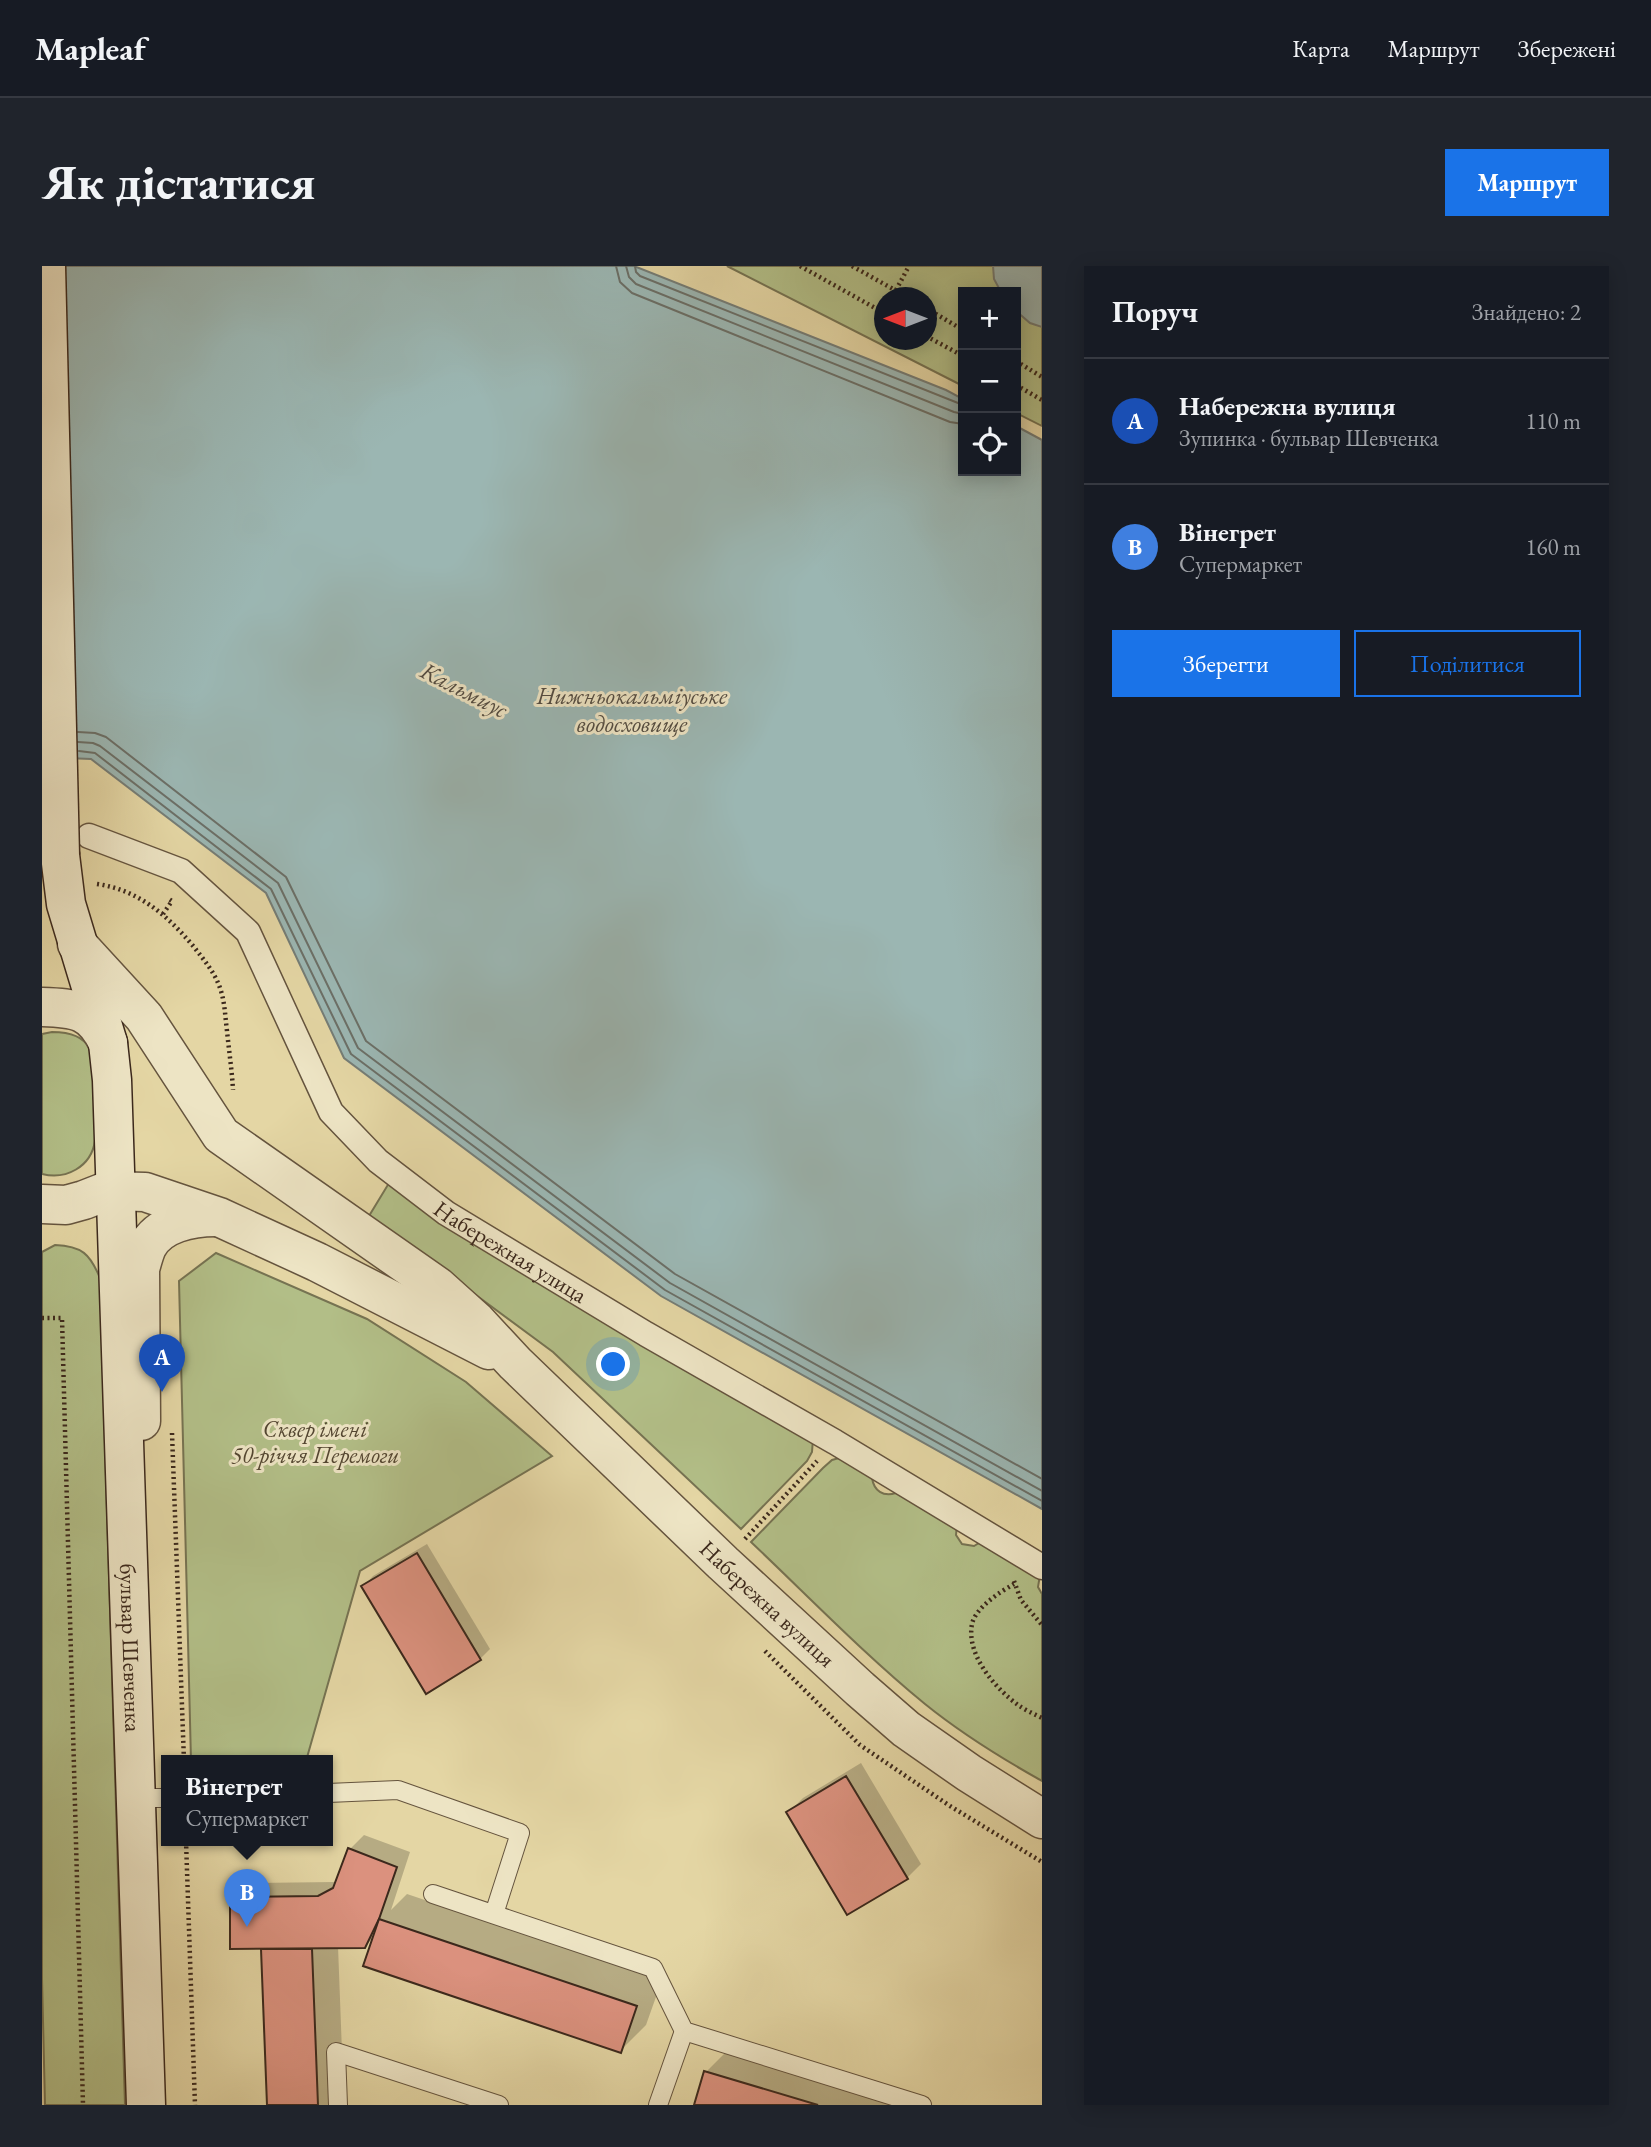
<!DOCTYPE html>
<html lang="uk">
<meta charset="utf-8">
<style>
body{margin:0;font-family:"EB Garamond",serif;background:#20242c;color:#f1f3f6}
.controls{position:absolute;right:21px;top:21px;display:grid;overflow:hidden;border-radius:0px;box-shadow:0 4px 18px #0003}
.controls button{width:63px;height:63px;display:grid;place-items:center;padding:0;border:0;border-bottom:2px solid #363941;background:#171b24;color:#f1f3f6;font:35px sans-serif}
.compass{position:absolute;left:832px;top:21px;width:63px;height:63px;border-radius:50%;background:#171b24;box-shadow:0 4px 18px #0003;rotate:270deg}
.you{position:absolute;left:572px;top:1099px;width:24px;height:24px;margin:-18px;border:5px solid #fff;border-radius:50%;background:#1a73e8;box-shadow:0 0 0 10px #1a73e833}
.badge{display:grid;place-items:center;width:46px;height:46px;border-radius:50%;background:#1a73e8;color:#fff;font-size:23px;font-weight:700}
.pin{position:absolute;translate:-50% -58px;filter:drop-shadow(0 2px 4px #0008)}
.pin::after{content:'';position:absolute;top:37px;width:24px;height:21px;background:inherit;clip-path:polygon(0 0,100% 0,50% 100%)}
.popup{position:absolute;left:119px;top:1489px;width:172px;height:91px;box-sizing:border-box;display:grid;place-content:center;border-radius:0px;background:#171b24;filter:drop-shadow(0 2px 5px #0005);font-size:23px;white-space:nowrap;color:#9ea1a6}
.popup b{font-size:26px;color:#f1f3f6}
.popup::after{content:'';position:absolute;left:50%;top:100%;margin-left:-14px;border:14px solid transparent;border-top-color:#171b24}
.list{margin:0;padding:0;list-style:none}
h2{display:flex;justify-content:space-between;align-items:center;height:91px;margin:0;padding:0 28px;font-size:30px}
h2 small{font-size:23px;font-weight:400;color:#9ea1a6}
.list li{display:grid;grid-template-columns:46px 1fr auto;gap:21px;align-items:center;box-sizing:border-box;height:126px;padding:0 28px;border-top:2px solid #363941}
.list b{display:block;font-size:26px;white-space:nowrap}
.list p{margin:0;font-size:23px;white-space:nowrap;color:#9ea1a6}
.list em{font-size:23px;font-style:normal;color:#9ea1a6}
.actions{display:flex;gap:14px;padding:21px 28px}
.actions a{flex:1;padding:16px 0;border:2px solid #1a73e8;border-radius:0px;text-align:center;font-size:24px;color:#1a73e8}
.actions .main{background:#1a73e8;color:#fff}
.icon{flex:none;width:38px;height:38px;fill:none;stroke:currentColor;stroke-width:2;stroke-linecap:round;stroke-linejoin:round}
.map{position:relative;flex:none;width:1000px;height:1839px;overflow:hidden;border-radius:0px}
header{display:flex;align-items:center;gap:42px;box-sizing:border-box;height:98px;padding:0 35px;background:#171b24;border-bottom:2px solid #363941}
header strong{font-size:33px}
nav{display:flex;gap:38px;margin-inline-start:auto;font-size:24px}
.intro{display:flex;align-items:center;justify-content:space-between;box-sizing:border-box;height:168px;padding:0 42px}
h1{margin:0;font-size:49px}
.button{padding:18px 32px;border-radius:0px;background:#1a73e8;color:#fff;font-size:24px;font-weight:700}
main{display:flex;gap:42px;padding:0 42px}
aside{flex:1;background:#171b24;border-radius:0px;box-shadow:0 4px 18px #0003}
.map>svg:first-child{display:block}
.green{fill:#b2be87;stroke:#767352;stroke-width:2;fill-rule:evenodd}
.water{fill:#9bb6b2;stroke:#757d76;stroke-width:2}
.shadow{fill:#0003}
.lines{fill:none;stroke-linecap:round;stroke-linejoin:round}
.shore{stroke:#6b6f67;stroke-width:2}
.building{fill:#db917e;stroke:#3b281c;stroke-width:2}
.service-casing{stroke:#65543e;stroke-width:20}
.pedestrian-casing{stroke:#65543e;stroke-width:27}
.tertiary-casing{stroke:#65543e;stroke-width:41}
.secondary-casing{stroke:#3b281c;stroke-width:41}
.path{stroke:#3b281c;stroke-width:4.5;stroke-dasharray:2 3.5;stroke-linecap:butt}
.service{stroke:#ede4c4;stroke-width:18}
.pedestrian{stroke:#ede4c4;stroke-width:24}
.tertiary{stroke:#ede4c4;stroke-width:38}
.secondary{stroke:#ede4c4;stroke-width:38}
.secondary-bridge-casing{stroke:#3b281c;stroke-width:41;stroke-linecap:butt}
.secondary-bridge{stroke:#ede4c4;stroke-width:38}
.labels{text-anchor:middle;stroke-width:6;stroke-linejoin:round;paint-order:stroke}
.street-label{font-size:23px;fill:#3b281c;stroke:#ede4c4}
.park-label{font-size:23px;font-style:italic;fill:#534631;stroke:#ede4c4}
.water-label{font-size:24px;font-style:italic;fill:#534c42;stroke:#ede4c4}
</style>
<header>
<strong>Mapleaf</strong>
<nav><a>Карта</a><a>Маршрут</a><a>Збережені</a></nav>
</header>
<div class="intro"><h1>Як дістатися</h1><a class="button">Маршрут</a></div>
<main>
<div class="map">
<svg width="1000" height="1839" viewBox="0 0 1000 1839">
<rect width="100%" height="100%" fill="#e4d6a4"/>
<filter id="stains"><feTurbulence type="fractalNoise" baseFrequency=".00286" numOctaves="4"/><feColorMatrix values="0 0 0 0 .2 0 0 0 0 .09 0 0 0 0 .02 0 0 0 .5 -.17"/></filter>
<radialGradient id="worn" r=".72"><stop offset=".6" stop-color="#630" stop-opacity="0"/><stop offset="1" stop-color="#630" stop-opacity=".3"/></radialGradient>
<g class="green">
<path d="M685,0H1000V160L974,147V26H921V120ZM842,32H884V74H842Z"/>
<path d="M10,766C23,766 41,769 48,783C53,795 51,813 51,826C52,841 56,860 53,875C49,901 24,914 0,908V768Z"/>
<path d="M347,917L771,1173L770,1186L765,1195L699,1263L511,1086L327,950Z"/>
<path d="M13,979C40,980 48,988 58,1012L83,1839H3L0,1713V986Z"/>
<path d="M174,987L325,1053L424,1116L510,1190L318,1305L264,1495H149L137,1015Z"/>
<path d="M797,1192L830,1212C832,1225 841,1231 854,1227L915,1259L914,1269L920,1278L932,1280L942,1274L998,1309L996,1321L1000,1328V1515C959,1492 920,1468 883,1438C822,1388 767,1331 709,1276L781,1202L790,1194Z"/>
</g>
<g class="water">
<path d="M0,0H592L904,124L921,133V205H974V160L1000,174V1243L619,1030L302,792L224,627L49,493L0,491Z"/>
<path d="M951,0H1000V61L988,57L974,45V26H959L952,13Z"/>
</g>
<g class="shadow">
<path d="M385,1278L448,1383L438,1393L322,1320L331,1310Z"/>
<path d="M819,1497L879,1598L865,1612L746,1547L761,1532Z"/>
<path d="M322,1569L368,1586L349,1644L365,1628L620,1714L604,1759L578,1785L334,1669L323,1680H296L302,1839H226L221,1681L190,1632L204,1617L292,1616L296,1615L308,1583Z"/>
<path d="M690,1780L888,1839H654L664,1806Z"/>
</g>
<g class="lines">
<g class="shore">
<path d="M574,0L578,16L590,27L908,156L921,158"/>
<path d="M584,0L587,11L594,18L912,146L921,148"/>
<path d="M593,0L594,6L598,10L921,139"/>
<path d="M36,466L53,467L64,471L244,611L324,775L633,1008L1000,1213"/>
<path d="M36,476L51,477L58,480L236,617L316,782L628,1017L1000,1225"/>
<path d="M37,485L53,487L229,623L309,788L623,1024L1000,1235"/>
</g>
</g>
<g class="building">
<path d="M375,1287L439,1394L384,1428L319,1320Z"/>
<path d="M804,1510L866,1613L805,1649L744,1546Z"/>
<path d="M306,1582L355,1601L337,1653L323,1682L188,1683V1631L276,1630L291,1622Z"/>
<path d="M337,1653L595,1740L579,1787L321,1700Z"/>
<path d="M219,1683H270L276,1839H225Z"/>
<path d="M662,1805L776,1839H652Z"/>
</g>
<g class="lines">
<g class="service-casing">
<g id="service">
<path d="M286,1527L356,1524L478,1567L452,1648"/>
<path d="M93,1532H124"/>
<path d="M391,1628L611,1702L642,1765L880,1839"/>
<path d="M296,1839L294,1786L457,1839"/>
<path d="M616,1839L642,1765"/>
</g>
</g>
<g class="pedestrian-casing">
<g id="pedestrian">
<path id="s1" d="M47,570L139,605L206,666L289,846L336,895L404,947L604,1068L793,1176L1000,1301"/>
</g>
</g>
<g class="tertiary-casing">
<g id="tertiary">
<path id="s2" d="M35,678L102,751L179,869L395,1020L434,1055L473,1097L681,1297L818,1423L864,1463L927,1507L1000,1553"/>
<path d="M0,741C34,742 51,744 66,777"/>
<path d="M0,938L24,939L42,934L65,925L103,926L177,951L275,996L447,1084"/>
<path d="M99,1155L98,1003C100,996 102,988 105,981C117,957 150,951 174,951"/>
</g>
</g>
<g class="secondary-casing">
<g id="secondary">
<path id="s3" d="M18,589L24,638L66,777L70,814L104,1839"/>
</g>
</g>
<g class="path">
<path d="M758,0L842,47"/>
<path d="M810,0L867,32"/>
<path d="M854,24L867,0"/>
<path d="M884,42L921,64"/>
<path d="M884,70L921,90"/>
<path d="M974,95L1000,111"/>
<path d="M974,119L1000,134"/>
<path d="M55,618C97,624 126,650 152,681C162,694 173,707 178,722C183,736 183,750 185,765C187,785 190,805 191,824"/>
<path d="M121,648L130,635L127,633"/>
<path d="M0,1052H20L41,1839"/>
<path d="M130,1167L142,1495"/>
<path d="M703,1273L775,1195"/>
<path d="M972,1315L979,1334L1000,1359"/>
<path d="M972,1318C958,1326 934,1341 930,1358C924,1389 953,1422 976,1439C983,1444 992,1448 1000,1452"/>
<path d="M723,1385L818,1479L908,1540L1000,1596"/>
<path d="M144,1575L153,1839"/>
</g>
<use href="#service" class="service"/>
<use href="#pedestrian" class="pedestrian"/>
<use href="#tertiary" class="tertiary"/>
<use href="#secondary" class="secondary"/>
<g class="secondary-bridge-casing">
<path id="secondary-bridge" d="M4,0L18,589"/>
</g>
<use href="#secondary-bridge" class="secondary-bridge"/>
</g>
<g class="labels">
<g class="street-label">
<text dy="8" stroke="none"><textPath href="#s1" startOffset="616">Набережная улица</textPath></text>
<text dy="8" stroke="none"><textPath href="#s2" startOffset="962">Набережна вулиця</textPath></text>
<text dy="8" stroke="none"><textPath href="#s3" startOffset="800">бульвар Шевченка</textPath></text>
</g>
<g class="park-label">
<text x="273" y="1171">Сквер імені<tspan x="273" dy="26">50-річчя Перемоги</tspan></text>
</g>
<g class="water-label">
<text transform="translate(422 424) rotate(27)" y="8">Кальмиус</text>
<text x="590" y="438">Нижньокальміуське<tspan x="590" dy="28">водосховище</tspan></text>
</g>
</g>
<rect width="100%" height="100%" filter="url(#stains)"/>
<rect width="100%" height="100%" fill="url(#worn)"/>
</svg>
<div class="controls">
<button>+</button>
<button>−</button>
<button><svg class="icon" aria-label="locate" viewBox="0 0 24 24"><circle cx="12" cy="12" r="6"/><path d="M12 2v4M12 18v4M2 12h4M18 12h4"/></svg></button>
</div>
<svg class="compass" viewBox="-18 -18 36 36"><path d="M0-13l5 13h-10z" fill="#e53935"/><path d="M0 13l5-13h-10z" fill="#9ea1a6"/></svg>
<div class="you"></div>
<div class="pin badge" style="left:120px;top:1126px;background:#1a4fb4">A</div>
<div class="pin badge" style="left:205px;top:1661px;background:#3f7fe0">B</div>
<div class="popup"><b>Вінегрет</b>Супермаркет</div>
</div>
<aside>
<h2>Поруч<small>Знайдено: 2</small></h2>
<ul class="list">
<li><span class="badge" style="background:#1a4fb4">A</span><div><b>Набережна вулиця</b><p>Зупинка · бульвар Шевченка</p></div><em>110 m</em></li>
<li><span class="badge" style="background:#3f7fe0">B</span><div><b>Вінегрет</b><p>Супермаркет</p></div><em>160 m</em></li>
</ul>
<div class="actions"><a class="main">Зберегти</a><a>Поділитися</a></div>
</aside>
</main>
